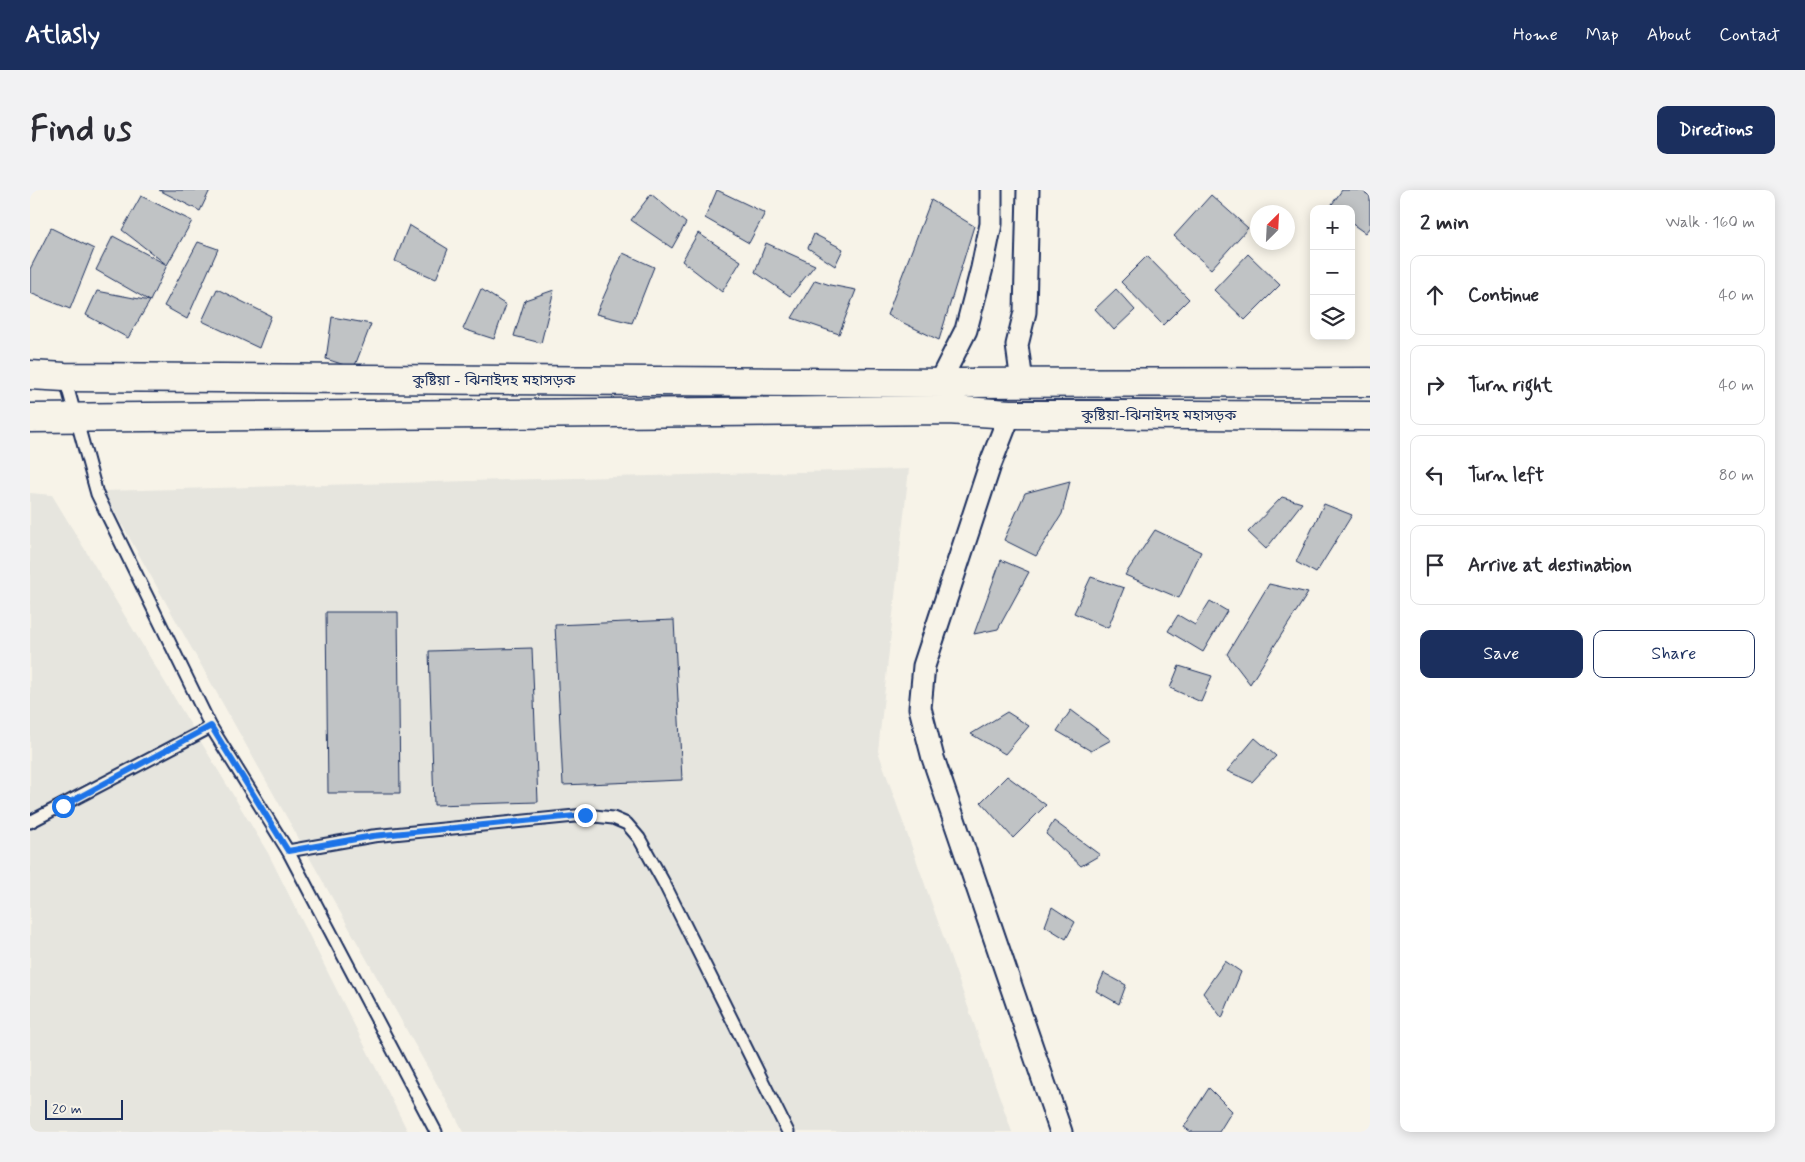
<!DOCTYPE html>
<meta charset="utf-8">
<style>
body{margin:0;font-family:Mynerve,"Noto Sans Bengali",sans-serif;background:#f2f2f3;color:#2b2b33}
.controls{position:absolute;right:15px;top:15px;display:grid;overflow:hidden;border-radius:10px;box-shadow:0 2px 12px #0003}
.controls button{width:45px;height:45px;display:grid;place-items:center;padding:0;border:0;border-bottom:1px solid #e1e1e2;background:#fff;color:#2b2b33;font:25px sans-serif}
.compass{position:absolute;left:1220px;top:15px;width:45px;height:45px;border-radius:50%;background:#fff;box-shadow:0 2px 12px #0003;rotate:24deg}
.scale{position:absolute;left:15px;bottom:12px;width:78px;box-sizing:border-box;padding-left:5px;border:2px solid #1b2f5e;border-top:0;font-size:14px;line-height:18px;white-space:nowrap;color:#1b2f5e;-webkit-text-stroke:4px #f7f3e8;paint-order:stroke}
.stop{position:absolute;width:15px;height:15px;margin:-11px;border:4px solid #1a73e8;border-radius:50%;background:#fff}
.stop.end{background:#1a73e8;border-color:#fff;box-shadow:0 1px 5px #0008}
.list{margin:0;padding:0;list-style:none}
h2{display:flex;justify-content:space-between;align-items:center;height:65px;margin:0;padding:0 20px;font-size:21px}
h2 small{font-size:16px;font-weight:400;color:#7c7c81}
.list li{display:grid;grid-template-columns:32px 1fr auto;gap:15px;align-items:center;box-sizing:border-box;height:80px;margin:0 10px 10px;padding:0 10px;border:1px solid #e1e1e2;border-radius:10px}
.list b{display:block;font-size:19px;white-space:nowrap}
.list em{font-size:16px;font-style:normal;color:#7c7c81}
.actions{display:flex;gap:10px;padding:15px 20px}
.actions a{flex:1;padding:11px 0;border:1px solid #1b2f5e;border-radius:10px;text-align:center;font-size:18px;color:#1b2f5e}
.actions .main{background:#1b2f5e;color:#fff}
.icon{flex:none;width:28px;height:28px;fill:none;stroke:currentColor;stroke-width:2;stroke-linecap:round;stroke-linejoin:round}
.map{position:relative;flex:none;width:1340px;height:942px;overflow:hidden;border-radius:10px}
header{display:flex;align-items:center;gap:30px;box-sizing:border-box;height:70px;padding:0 25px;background:#1b2f5e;color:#fff}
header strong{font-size:24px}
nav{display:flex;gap:28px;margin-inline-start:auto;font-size:18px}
.intro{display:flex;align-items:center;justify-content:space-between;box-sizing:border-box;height:120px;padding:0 30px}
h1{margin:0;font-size:35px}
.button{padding:12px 22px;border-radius:10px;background:#1b2f5e;color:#fff;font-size:18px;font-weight:700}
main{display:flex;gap:30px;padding:0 30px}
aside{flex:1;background:#fff;border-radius:10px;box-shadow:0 2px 12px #0003}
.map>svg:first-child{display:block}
.built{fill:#e6e5de}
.building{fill:#c0c3c5;stroke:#1b2f5e}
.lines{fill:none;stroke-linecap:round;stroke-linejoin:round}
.lane-casing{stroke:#1b2f5e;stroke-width:15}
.street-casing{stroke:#1b2f5e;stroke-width:25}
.highway-casing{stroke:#1b2f5e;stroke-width:31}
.lane{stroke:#f7f3e8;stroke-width:11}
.street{stroke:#f7f3e8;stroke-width:21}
.highway{stroke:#f7f3e8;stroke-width:28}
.route{stroke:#1a73e8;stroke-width:6}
.labels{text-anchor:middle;stroke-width:4.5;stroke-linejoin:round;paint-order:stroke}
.street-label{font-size:15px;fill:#1b2f5e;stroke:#f7f3e8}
</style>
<header>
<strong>Atlasly</strong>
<nav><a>Home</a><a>Map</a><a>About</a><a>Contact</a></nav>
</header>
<div class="intro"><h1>Find us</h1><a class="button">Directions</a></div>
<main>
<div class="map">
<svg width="1340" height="942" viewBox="0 0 1340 942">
<rect width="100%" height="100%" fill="#f7f3e8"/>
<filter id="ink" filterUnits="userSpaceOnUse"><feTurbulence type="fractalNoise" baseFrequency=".02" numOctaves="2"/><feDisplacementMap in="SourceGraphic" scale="10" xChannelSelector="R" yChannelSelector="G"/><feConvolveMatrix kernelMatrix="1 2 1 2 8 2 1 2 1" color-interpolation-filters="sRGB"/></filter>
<g filter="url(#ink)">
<g class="built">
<path d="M879,279L848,561L982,942H434L73,301Z"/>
<path d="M0,303L22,305L238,663L378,942H0Z"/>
</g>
<g class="building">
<path d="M129,0H180L170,21Z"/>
<path d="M687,0L735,23L719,53L675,28Z"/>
<path d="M1312,0H1331L1340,6V37L1335,43L1321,33V19H1302L1300,17Z"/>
<path d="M621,4L656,33L642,58L601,30Z"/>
<path d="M1181,5L1218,38L1181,79L1144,46Z"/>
<path d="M111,6L162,31L137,75L92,40Z"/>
<path d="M901,10L944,36L909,150L857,125Z"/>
<path d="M379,35L418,59L406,89L365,71Z"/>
<path d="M21,38L64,59L40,119L0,103V79Z"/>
<path d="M668,43L711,71L692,102L652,71Z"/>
<path d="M784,44L813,59L805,76L778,58Z"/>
<path d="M83,46L137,75L120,111L66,80Z"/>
<path d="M168,52L188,59L157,129L134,116Z"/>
<path d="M736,53L785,75L760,106L725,82Z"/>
<path d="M593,63L624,77L602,133L566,124Z"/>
<path d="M1218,64L1250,95L1215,130L1184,100Z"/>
<path d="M1117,66L1159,109L1133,135L1091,92Z"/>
<path d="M785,90L800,95L826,100L809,144L762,128Z"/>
<path d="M187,99L241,126L229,158L172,131Z"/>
<path d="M451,99L476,115L464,149L433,139Z"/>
<path d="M1086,99L1105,120L1084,140L1065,119Z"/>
<path d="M524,100L511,153L484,146L495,110Z"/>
<path d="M67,101L120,111L98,148L56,125Z"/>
<path d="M302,127L341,134L324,178L296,169Z"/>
<path d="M1040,291L1032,324L1006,366L974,350L995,303Z"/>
<path d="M1252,307L1272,313L1236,359L1218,342Z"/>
<path d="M1294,314L1322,325L1286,383L1266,372Z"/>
<path d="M1125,340L1171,362L1149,408L1095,385Z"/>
<path d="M971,370L999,382L968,439L944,444Z"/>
<path d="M1061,387L1094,398L1078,438L1044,423Z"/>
<path d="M1239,394L1278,403L1220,494L1197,464Z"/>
<path d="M1180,411L1197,421L1173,462L1138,441L1148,425L1165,435Z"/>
<path d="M296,422H368L370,603H298Z"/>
<path d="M644,430L652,590L533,595L525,435Z"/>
<path d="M502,458L508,612L404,615L399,461Z"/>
<path d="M1149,476L1182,486L1171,512L1140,498Z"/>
<path d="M1041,520L1081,550L1061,561L1027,541Z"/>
<path d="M977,522L999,536L975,564L941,544Z"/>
<path d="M1225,548L1246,566L1222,592L1197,581Z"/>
<path d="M977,586L1016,615L983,648L951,612Z"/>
<path d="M1024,631L1070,665L1051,676L1016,644Z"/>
<path d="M1022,717L1045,732L1036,749L1015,736Z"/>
<path d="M1195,771L1211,782L1192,828L1173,803Z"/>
<path d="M1074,783L1096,795L1089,814L1066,801Z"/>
<path d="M1179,898L1202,921L1189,942H1161L1154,937Z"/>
</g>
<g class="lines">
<g class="lane-casing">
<g id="lane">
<path d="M35,188L67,304L181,537L258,661L406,942"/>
<path d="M0,632L181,537"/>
<path d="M258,661L343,646L555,625L583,628L597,634L609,648L634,693L758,942"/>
</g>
</g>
<g class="street-casing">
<g id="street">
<path d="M992,192L987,155L995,122L998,0"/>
<path d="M909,193L936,140L952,78L961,34V0"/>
<path d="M980,224L960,275L894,476L890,518L903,568L1031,942"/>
</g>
</g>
<g class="highway-casing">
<g id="highway">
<path d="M0,185L35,187L927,193L1340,192"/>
<path d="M0,228L918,220L980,224L1340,226"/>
</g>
</g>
<use href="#lane" class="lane"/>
<use href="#street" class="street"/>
<use href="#highway" class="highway"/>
</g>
</g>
<g class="lines" filter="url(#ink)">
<path class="route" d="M33,616L181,536L258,661L343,646L555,625"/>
</g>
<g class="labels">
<g class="street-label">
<text x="464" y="195">কুষ্টিয়া - ঝিনাইদহ মহাসড়ক</text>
<text x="1129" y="230">কুষ্টিয়া-ঝিনাইদহ মহাসড়ক</text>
</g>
</g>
</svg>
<div class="controls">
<button>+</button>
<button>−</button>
<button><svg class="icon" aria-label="layers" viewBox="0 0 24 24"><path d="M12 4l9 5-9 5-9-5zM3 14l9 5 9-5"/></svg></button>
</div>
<svg class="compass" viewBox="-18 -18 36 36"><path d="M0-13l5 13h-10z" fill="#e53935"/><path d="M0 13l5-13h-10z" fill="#7c7c81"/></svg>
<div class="scale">20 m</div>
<div class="stop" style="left:33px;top:616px"></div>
<div class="stop end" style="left:555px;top:625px"></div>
</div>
<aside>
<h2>2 min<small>Walk · 160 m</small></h2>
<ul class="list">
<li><svg class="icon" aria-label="ahead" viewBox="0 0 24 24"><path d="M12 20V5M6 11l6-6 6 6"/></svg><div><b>Continue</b></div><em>40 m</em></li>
<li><svg class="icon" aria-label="right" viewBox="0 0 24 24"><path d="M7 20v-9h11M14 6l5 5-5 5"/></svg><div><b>Turn right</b></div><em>40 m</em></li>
<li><svg class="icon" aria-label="left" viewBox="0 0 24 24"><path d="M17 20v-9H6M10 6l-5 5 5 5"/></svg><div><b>Turn left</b></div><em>80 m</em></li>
<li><svg class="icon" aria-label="arrive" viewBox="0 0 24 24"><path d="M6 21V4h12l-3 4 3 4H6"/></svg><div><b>Arrive at destination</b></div></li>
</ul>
<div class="actions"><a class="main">Save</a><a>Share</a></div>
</aside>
</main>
